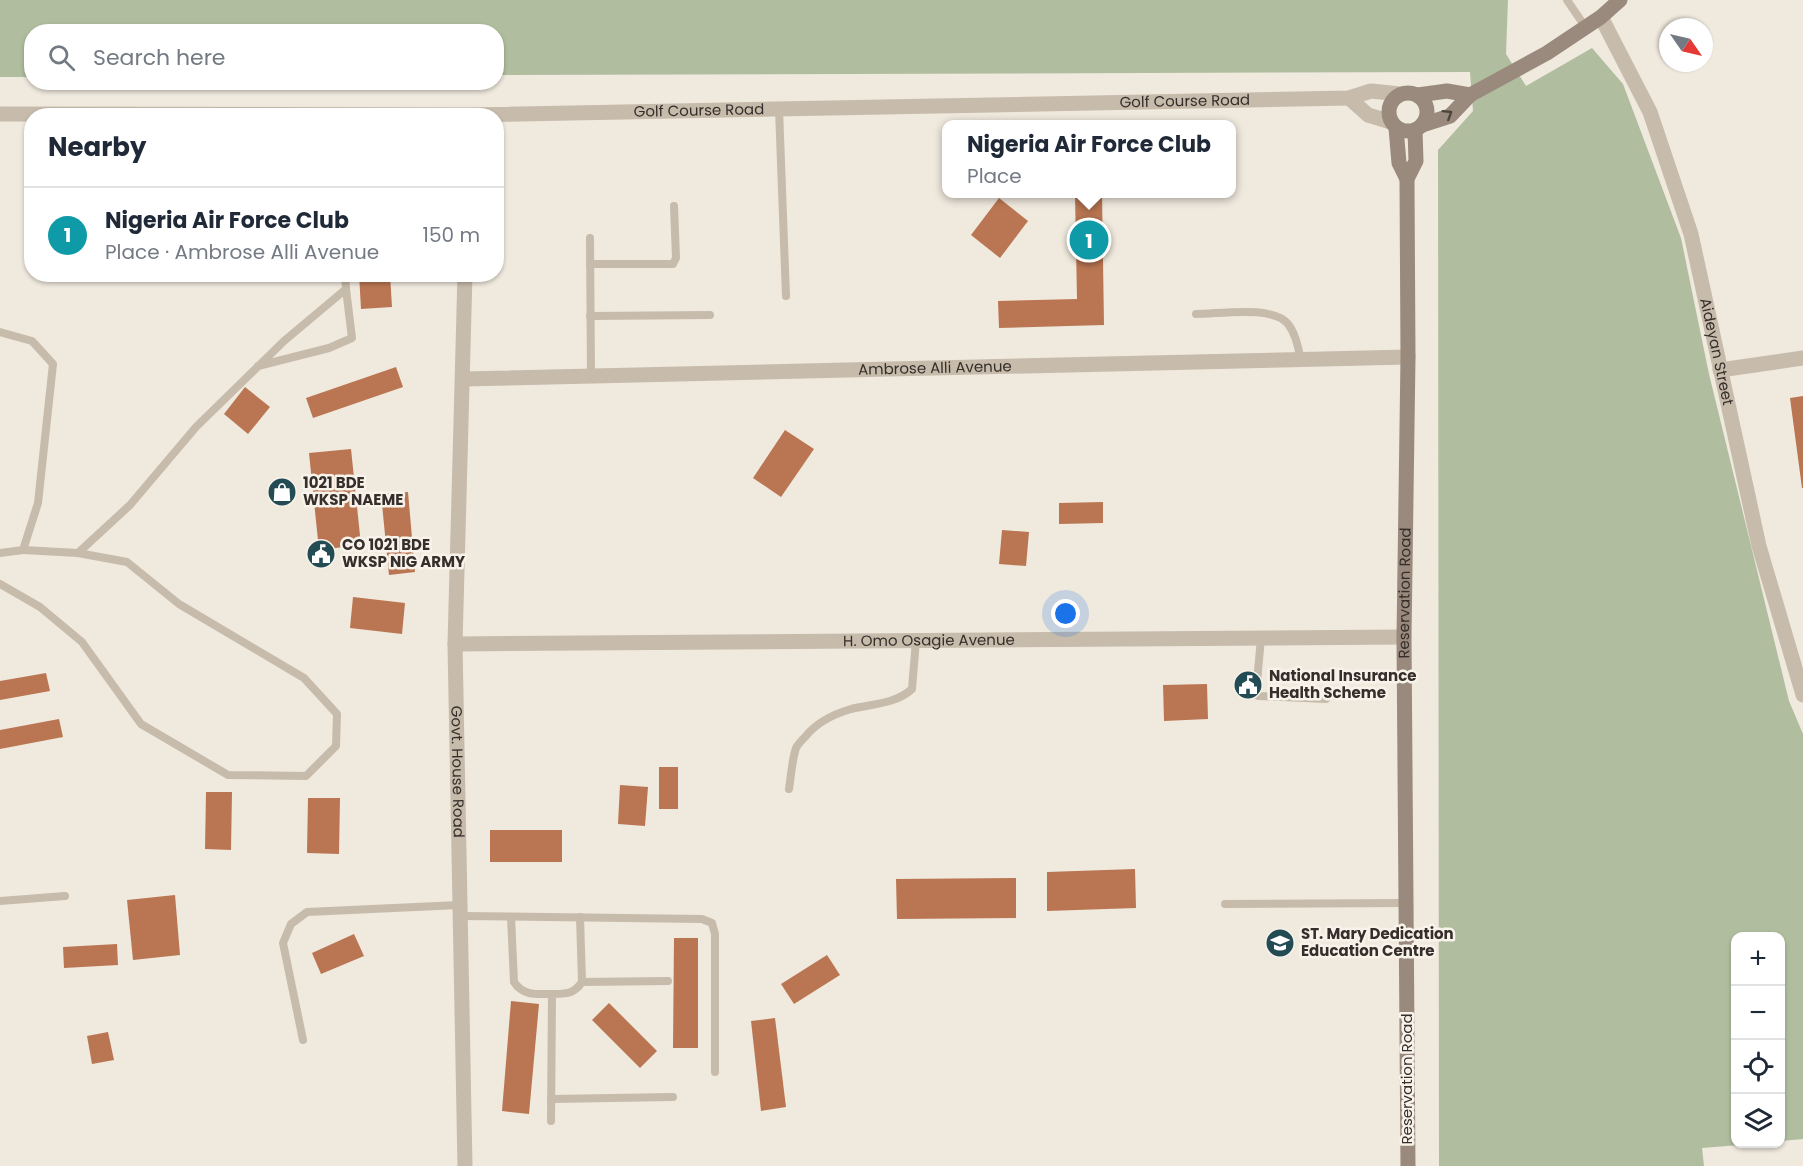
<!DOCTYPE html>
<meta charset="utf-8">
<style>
body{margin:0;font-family:Poppins,sans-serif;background:#f6f6f7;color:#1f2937}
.controls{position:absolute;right:18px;bottom:18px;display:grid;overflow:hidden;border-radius:12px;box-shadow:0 2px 4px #0004}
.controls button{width:54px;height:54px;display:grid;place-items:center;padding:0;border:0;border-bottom:2px solid #e0e1e3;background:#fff;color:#1f2937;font:30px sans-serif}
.compass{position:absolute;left:1659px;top:18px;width:54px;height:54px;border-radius:50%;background:#fff;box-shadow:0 2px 4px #0004;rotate:124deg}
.you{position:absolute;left:1066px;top:614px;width:21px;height:21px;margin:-15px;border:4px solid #fff;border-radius:50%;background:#1a73e8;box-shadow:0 0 0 9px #1a73e833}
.badge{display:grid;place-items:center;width:39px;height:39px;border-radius:50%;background:#db2777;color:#fff;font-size:20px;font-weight:700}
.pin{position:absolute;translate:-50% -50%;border:3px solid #fff;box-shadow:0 2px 6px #0006}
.popup{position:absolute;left:942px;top:120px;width:294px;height:78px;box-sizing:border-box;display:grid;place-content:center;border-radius:12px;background:#fff;filter:drop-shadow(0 2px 4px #0005);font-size:20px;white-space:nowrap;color:#747a83}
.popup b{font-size:22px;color:#1f2937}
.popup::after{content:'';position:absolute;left:50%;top:100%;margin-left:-12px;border:12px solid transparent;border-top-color:#fff}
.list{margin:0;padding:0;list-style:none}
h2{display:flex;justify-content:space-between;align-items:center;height:78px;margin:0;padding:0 24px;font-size:26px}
h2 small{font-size:20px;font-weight:400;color:#747a83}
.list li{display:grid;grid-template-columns:39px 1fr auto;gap:18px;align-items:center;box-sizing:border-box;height:96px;padding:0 24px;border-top:2px solid #e0e1e3}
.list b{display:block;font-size:22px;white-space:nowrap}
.list p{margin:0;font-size:20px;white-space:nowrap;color:#747a83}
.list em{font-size:20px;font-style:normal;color:#747a83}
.icon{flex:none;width:33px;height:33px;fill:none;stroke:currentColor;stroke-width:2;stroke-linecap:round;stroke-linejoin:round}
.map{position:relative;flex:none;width:1803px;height:1166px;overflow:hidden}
.search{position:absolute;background:#fff;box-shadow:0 2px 4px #0004;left:24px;top:24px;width:480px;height:66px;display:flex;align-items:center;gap:15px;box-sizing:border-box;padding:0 21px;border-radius:24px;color:#747a83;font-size:22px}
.panel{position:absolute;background:#fff;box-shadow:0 2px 4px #0004;left:24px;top:108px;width:480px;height:174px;border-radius:24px}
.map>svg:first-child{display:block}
.green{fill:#b0be9f}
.building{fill:#ba7652}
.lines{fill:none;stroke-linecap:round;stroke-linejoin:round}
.lane{stroke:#c7bbab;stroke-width:8}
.street{stroke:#c7bbab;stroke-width:15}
.secondary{stroke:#9a8a7d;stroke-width:15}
.oneway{stroke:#4e453f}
.labels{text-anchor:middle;stroke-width:5;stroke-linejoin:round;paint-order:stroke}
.street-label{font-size:15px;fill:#352e2a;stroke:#f8f3ea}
.poi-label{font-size:15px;font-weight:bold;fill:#352e2a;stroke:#f8f3ea;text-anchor:start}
</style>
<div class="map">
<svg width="1803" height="1166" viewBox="0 0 1803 1166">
<rect width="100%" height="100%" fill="#f0e9de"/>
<path class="green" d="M0,0H1508L1506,54L1526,86L1592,48L1623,84L1681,238L1709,374L1789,701L1803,734V1139L1781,1141L1780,936H1736V1144H1752L1702,1148L1704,1166H1439L1438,150L1473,111L1470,72L497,75L496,32H32L31,77H0Z"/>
<g class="building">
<path d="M1075,194H1102L1104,325L999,328L998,301L1077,299Z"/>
<path d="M999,198L1028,221L1000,258L971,235Z"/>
<path d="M359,274H390L392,307L361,309Z"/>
<path d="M396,367L403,387L313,418L306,398Z"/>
<path d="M245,387L270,407L248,434L224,414Z"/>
<path d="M1803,396V488H1802L1790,398Z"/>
<path d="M785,430L814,449L781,497L753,478Z"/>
<path d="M351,449L361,545L319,550L309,453Z"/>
<path d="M408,492L415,572L389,575L381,494Z"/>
<path d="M1103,502V523L1059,524V503Z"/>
<path d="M1002,530L1029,532L1026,566L999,564Z"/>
<path d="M353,597L405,603L402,634L350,628Z"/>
<path d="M46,673L50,691L0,700V681Z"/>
<path d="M1207,684L1208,719L1164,721L1163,685Z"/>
<path d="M59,719L63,737L0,749V730Z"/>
<rect x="659" y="767" width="19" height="42"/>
<path d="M620,785L648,787L645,826L618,824Z"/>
<path d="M206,792H232L231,850L205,849Z"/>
<path d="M308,798H340L339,854L307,853Z"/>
<rect x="490" y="830" width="72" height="32"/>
<path d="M1135,869L1136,908L1047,911V872Z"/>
<path d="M1016,878V918L897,919L896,879Z"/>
<path d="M175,895L180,955L133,960L127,900Z"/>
<path d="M354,934L364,956L321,974L312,953Z"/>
<path d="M674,938H698V1048H673Z"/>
<path d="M117,944L118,965L64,968L63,947Z"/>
<path d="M827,955L840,975L794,1004L781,984Z"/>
<path d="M511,1001L539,1004L529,1114L502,1111Z"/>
<path d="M609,1003L657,1051L640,1068L592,1020Z"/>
<path d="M775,1018L786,1107L761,1111L751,1021Z"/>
<path d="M108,1032L114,1060L92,1064L87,1036Z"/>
</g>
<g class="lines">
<g class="lane">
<path d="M1567,0L1586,28"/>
<path d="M779,109L786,296"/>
<path d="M590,238L591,376"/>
<path d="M590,264H673L676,258L674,206"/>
<path d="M345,274L346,289"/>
<path d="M1196,314C1220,314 1273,305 1288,324C1296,334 1298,348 1301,360"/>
<path d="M590,316L710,315"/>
<path d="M0,332L32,341L53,364L38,503L23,550L0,553"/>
<path d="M78,553L130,505L196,427L284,341L346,289L352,338L329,348L258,366"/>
<path d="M0,584L40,607L82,642L141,724L228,775L306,776L336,746L337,714L304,678L179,604L127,562L78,553L23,550"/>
<path d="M1261,638L1256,693L1258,696L1326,699"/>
<path d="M789,789C791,776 792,760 796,748C798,744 802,740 805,737C816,723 834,714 851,709C871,704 896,704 912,689L916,640"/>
<path d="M0,901L65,896"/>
<path d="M1225,904L1406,903"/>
<path d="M460,916L702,919L712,923L715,934V1072"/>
<path d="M511,917L514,982C523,996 537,994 552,994"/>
<path d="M582,982L668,981"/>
<path d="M303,1040L283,943L291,924L307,912L459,905"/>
<path d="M551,1099L673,1097"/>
<path d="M551,1121L552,994C566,994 574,994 582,982L580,917"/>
</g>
<g class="street">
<path id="s1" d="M1601,17L1650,112L1691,234L1759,546L1803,695"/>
<path d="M1349,98L1368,115L1391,122"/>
<path id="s2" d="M0,114L468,115L1349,98L1371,91L1400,94"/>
<path id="s3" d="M465,274L455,644L465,1166"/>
<path d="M1720,370L1803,358"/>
<path id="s4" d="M463,379L1408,357"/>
<path id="s5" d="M455,644L1404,637"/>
</g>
<g class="secondary">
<circle cx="1408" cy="112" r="19"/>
<path d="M1418,95L1447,91L1470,95"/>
<path d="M1422,125L1450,116L1470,95L1547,53L1601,17L1620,0"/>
<path d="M1396,128L1399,163L1407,179"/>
<path id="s6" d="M1408,1166L1404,637L1408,357L1407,179L1416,161L1415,130"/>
</g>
</g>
<defs><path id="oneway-chevron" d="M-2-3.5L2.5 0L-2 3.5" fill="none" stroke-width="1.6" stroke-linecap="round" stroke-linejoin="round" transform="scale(1.5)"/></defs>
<use class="oneway" href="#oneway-chevron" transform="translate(1448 114) rotate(-32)"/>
<defs>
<g id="shop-disc" transform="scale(1.5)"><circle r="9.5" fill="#234b53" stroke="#f8f3ea"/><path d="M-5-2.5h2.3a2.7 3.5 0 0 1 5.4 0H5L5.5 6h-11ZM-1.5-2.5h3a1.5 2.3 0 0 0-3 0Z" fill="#fff"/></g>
<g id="civic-disc" transform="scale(1.5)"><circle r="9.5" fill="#234b53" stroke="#f8f3ea"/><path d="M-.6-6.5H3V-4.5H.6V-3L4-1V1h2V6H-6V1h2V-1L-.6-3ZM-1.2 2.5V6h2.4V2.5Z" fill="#fff"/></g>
<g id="school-disc" transform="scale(1.5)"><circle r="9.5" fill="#234b53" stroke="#f8f3ea"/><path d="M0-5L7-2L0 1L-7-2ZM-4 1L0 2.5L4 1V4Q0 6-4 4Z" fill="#fff"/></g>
</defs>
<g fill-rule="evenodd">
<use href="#shop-disc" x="282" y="492"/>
<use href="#civic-disc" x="321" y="554"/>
<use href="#civic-disc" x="1248" y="685"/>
<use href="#school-disc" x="1280" y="943"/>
</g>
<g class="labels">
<g class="street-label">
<text dy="5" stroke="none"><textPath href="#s2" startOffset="1185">Golf Course Road</textPath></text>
<text dy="5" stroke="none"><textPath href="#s2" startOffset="699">Golf Course Road</textPath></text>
<text dy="5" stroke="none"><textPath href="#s1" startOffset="356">Aideyan Street</textPath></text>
<text dy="5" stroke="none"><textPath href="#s4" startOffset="472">Ambrose Alli Avenue</textPath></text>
<text dy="5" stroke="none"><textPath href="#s6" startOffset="573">Reservation Road</textPath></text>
<text dy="5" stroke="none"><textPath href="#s5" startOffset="474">H. Omo Osagie Avenue</textPath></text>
<text dy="5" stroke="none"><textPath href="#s3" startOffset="498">Govt. House Road</textPath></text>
<text transform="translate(1407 1079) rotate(-90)" y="5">Reservation Road</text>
</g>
<g class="poi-label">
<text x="303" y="488">1021 BDE<tspan x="303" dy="17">WKSP NAEME</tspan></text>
<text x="342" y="550">CO 1021 BDE<tspan x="342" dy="17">WKSP NIG ARMY</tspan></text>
<text x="1269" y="681">National Insurance<tspan x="1269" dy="17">Health Scheme</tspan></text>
<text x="1301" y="939">ST. Mary Dedication<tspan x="1301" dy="17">Education Centre</tspan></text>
</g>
</g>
</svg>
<div class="controls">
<button>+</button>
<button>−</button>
<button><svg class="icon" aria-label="locate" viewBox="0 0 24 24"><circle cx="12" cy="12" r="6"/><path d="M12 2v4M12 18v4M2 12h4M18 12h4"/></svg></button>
<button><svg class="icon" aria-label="layers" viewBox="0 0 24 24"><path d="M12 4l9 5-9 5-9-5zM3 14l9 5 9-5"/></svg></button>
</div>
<svg class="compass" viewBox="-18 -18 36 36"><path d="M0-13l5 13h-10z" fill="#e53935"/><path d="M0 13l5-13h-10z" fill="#747a83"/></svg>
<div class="you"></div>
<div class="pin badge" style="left:1089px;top:240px;background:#0f9aa8">1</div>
<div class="popup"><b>Nigeria Air Force Club</b>Place</div>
<div class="search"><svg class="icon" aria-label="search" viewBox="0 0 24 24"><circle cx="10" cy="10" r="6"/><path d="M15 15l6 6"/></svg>Search here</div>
<section class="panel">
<h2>Nearby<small></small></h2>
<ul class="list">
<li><span class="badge" style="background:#0f9aa8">1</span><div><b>Nigeria Air Force Club</b><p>Place · Ambrose Alli Avenue</p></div><em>150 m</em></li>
</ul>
</section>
</div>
